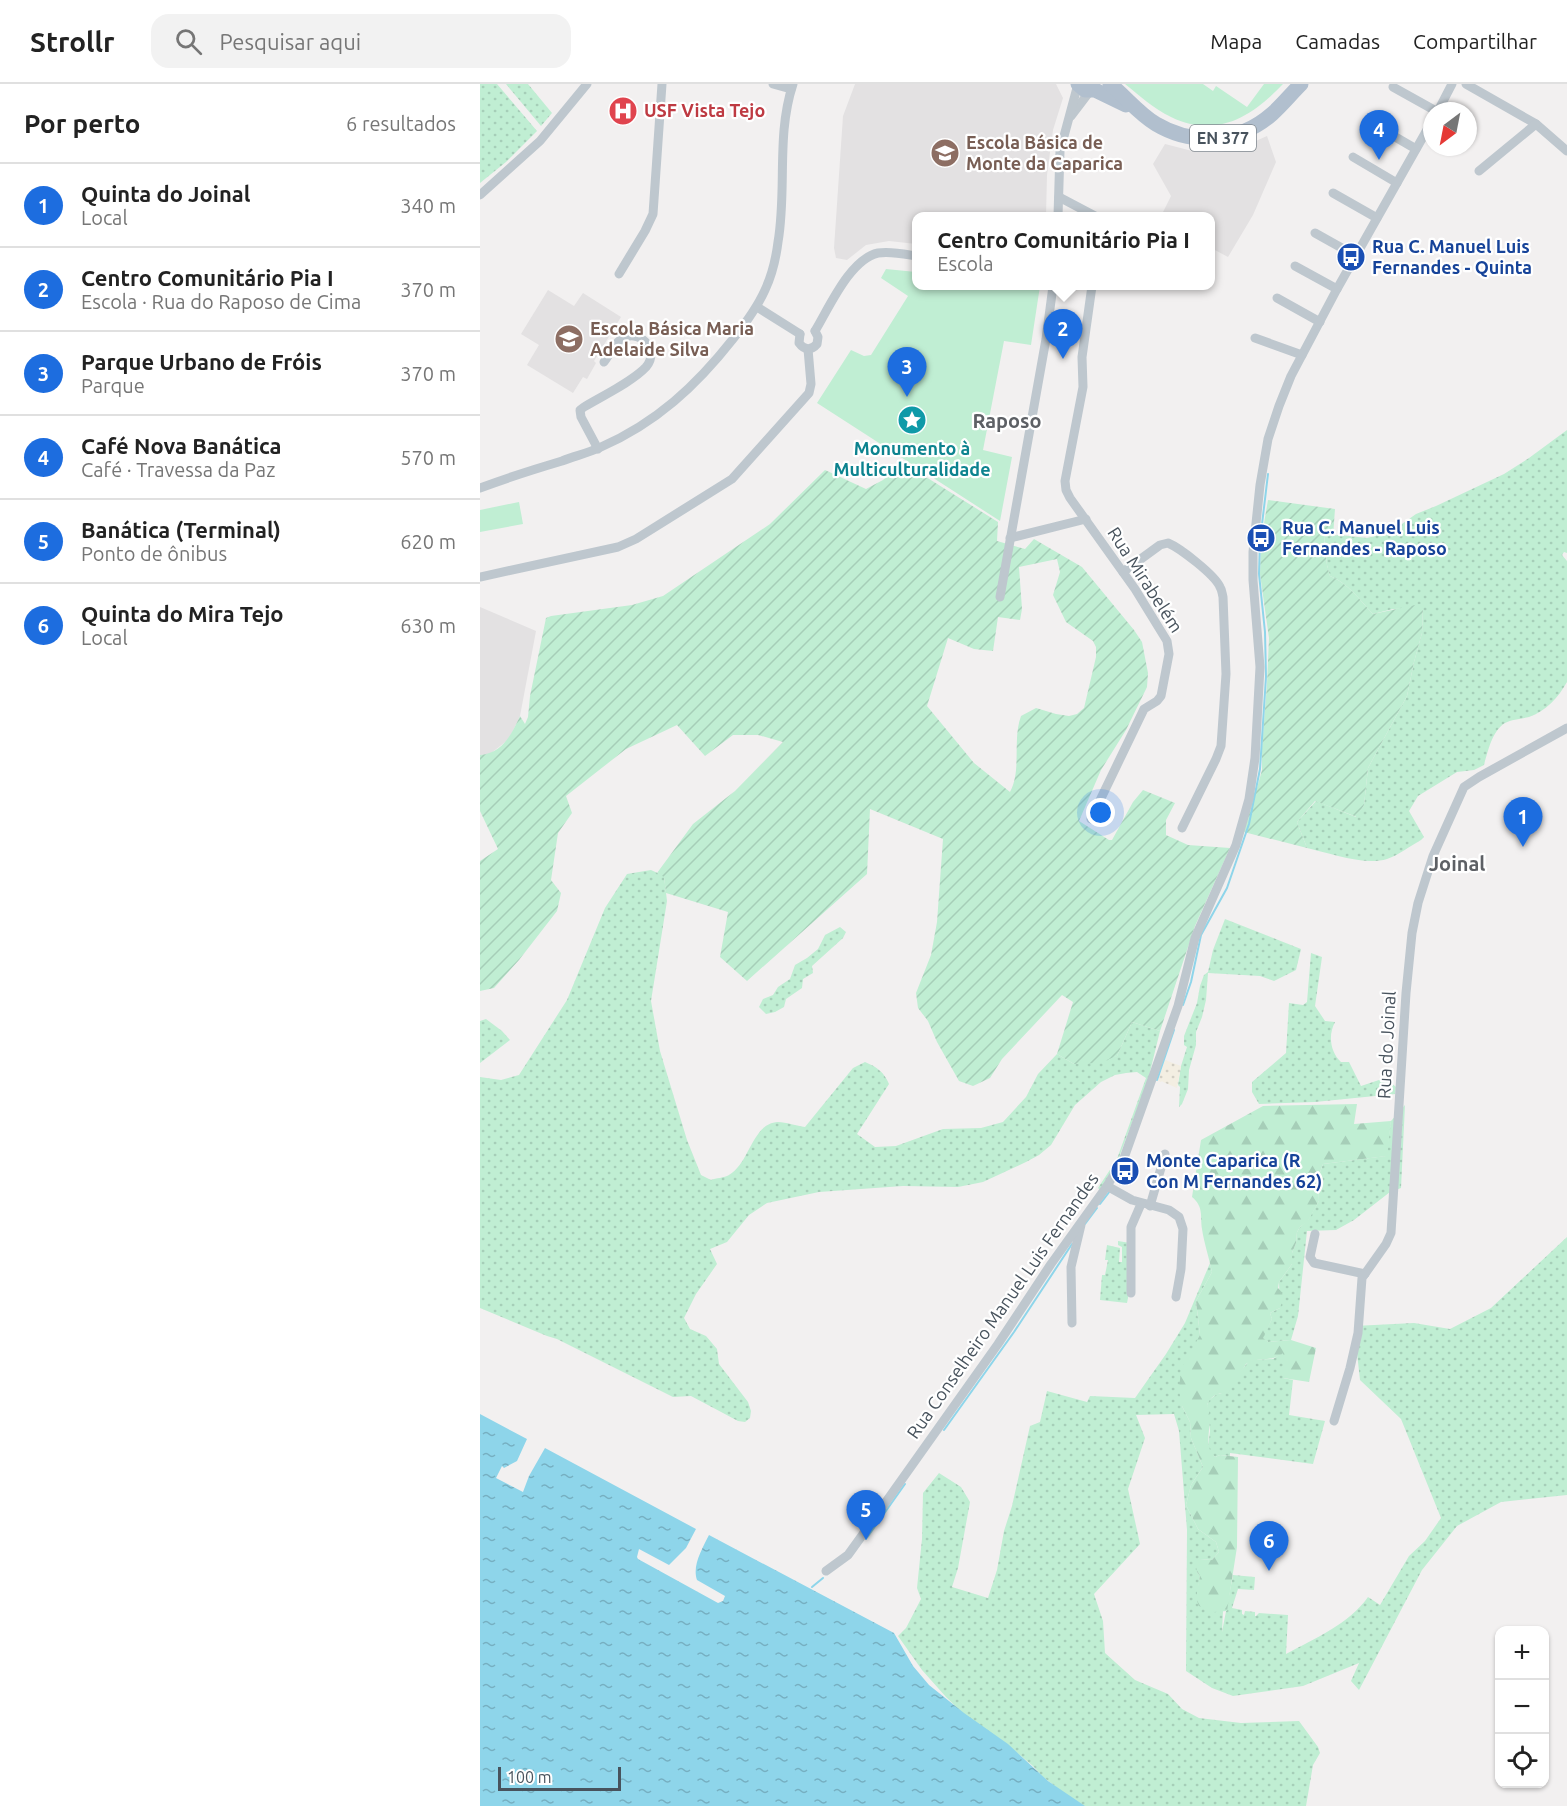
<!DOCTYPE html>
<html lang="pt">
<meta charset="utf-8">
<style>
body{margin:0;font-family:Ubuntu,sans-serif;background:#f2f2f2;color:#222}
.controls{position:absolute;right:18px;bottom:18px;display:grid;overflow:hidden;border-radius:12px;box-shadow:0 2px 4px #0004}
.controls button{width:54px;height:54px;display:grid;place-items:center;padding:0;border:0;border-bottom:2px solid #e0e0e0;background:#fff;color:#222;font:30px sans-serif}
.compass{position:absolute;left:943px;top:18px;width:54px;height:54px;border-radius:50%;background:#fff;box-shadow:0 2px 4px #0004;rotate:212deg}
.scale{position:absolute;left:18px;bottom:15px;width:123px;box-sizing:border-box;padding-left:6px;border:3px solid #48535d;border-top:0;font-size:16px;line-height:21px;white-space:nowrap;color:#48535d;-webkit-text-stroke:4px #fff;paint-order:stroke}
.you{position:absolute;left:621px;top:729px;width:21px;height:21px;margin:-15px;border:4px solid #fff;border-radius:50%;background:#1a73e8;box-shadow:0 0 0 9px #1a73e833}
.badge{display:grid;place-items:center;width:39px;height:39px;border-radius:50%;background:#1d6ddf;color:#fff;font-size:20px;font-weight:700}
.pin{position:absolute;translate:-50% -50px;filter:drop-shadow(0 2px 3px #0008)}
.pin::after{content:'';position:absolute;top:32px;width:21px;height:18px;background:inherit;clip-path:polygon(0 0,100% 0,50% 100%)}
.popup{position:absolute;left:432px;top:128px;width:303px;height:78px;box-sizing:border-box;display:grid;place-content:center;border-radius:12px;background:#fff;filter:drop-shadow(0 2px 4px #0005);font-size:20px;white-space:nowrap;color:#767676}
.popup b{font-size:22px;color:#222}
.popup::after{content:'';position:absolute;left:50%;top:100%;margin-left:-12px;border:12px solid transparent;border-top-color:#fff}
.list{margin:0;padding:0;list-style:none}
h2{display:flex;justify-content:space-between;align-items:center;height:78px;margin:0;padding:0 24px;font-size:26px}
h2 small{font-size:20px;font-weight:400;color:#767676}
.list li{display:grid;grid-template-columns:39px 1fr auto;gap:18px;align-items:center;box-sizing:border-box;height:84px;padding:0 24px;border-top:2px solid #e0e0e0}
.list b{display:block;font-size:22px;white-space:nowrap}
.list p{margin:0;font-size:20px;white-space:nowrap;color:#767676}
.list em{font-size:20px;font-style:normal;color:#767676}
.icon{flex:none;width:33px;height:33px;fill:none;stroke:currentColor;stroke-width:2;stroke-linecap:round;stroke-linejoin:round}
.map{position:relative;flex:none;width:1087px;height:1722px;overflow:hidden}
header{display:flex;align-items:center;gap:36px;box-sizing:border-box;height:84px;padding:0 30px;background:#fff;border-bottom:2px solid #e0e0e0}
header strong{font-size:28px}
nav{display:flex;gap:33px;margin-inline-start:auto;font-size:21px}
.search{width:420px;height:54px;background:#f2f2f2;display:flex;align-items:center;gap:15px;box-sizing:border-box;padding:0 21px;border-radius:18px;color:#767676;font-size:22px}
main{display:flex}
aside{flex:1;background:#fff}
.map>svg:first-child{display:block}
.education{fill:#e3e1e2}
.grass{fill:url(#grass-dots)}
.forest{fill:url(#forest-firs)}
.sand{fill:url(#sand-dots)}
.park{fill:#c0eed3}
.garden{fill:url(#garden-furrows);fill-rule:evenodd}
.water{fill:url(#water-ripples)}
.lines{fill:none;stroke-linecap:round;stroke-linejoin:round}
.stream{stroke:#8ed5ea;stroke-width:2}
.minor{stroke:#bec7ce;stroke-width:9}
.primary{stroke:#b1bfce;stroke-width:15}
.labels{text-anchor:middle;stroke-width:4.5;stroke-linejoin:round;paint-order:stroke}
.shield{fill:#fff;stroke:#7f878e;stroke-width:1.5}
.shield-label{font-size:16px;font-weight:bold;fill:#48535d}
.health-label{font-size:18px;font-weight:bold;fill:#be3a42;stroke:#fff;text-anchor:start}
.education-label{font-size:18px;font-weight:bold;fill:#785e54;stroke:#fff;text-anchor:start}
.transit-label{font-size:18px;font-weight:bold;fill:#164399;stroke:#fff;text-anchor:start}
.culture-label{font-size:18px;font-weight:bold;fill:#0d838f;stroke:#fff}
.street-label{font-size:18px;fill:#48535d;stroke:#fff}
.neighbourhood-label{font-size:20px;font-weight:bold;fill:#5d6065;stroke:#fff}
</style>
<header>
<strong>Strollr</strong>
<div class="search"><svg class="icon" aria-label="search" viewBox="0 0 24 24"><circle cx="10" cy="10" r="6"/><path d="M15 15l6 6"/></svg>Pesquisar aqui</div>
<nav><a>Mapa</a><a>Camadas</a><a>Compartilhar</a></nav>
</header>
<main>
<aside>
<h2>Por perto<small>6 resultados</small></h2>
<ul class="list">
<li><span class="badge">1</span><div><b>Quinta do Joinal</b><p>Local</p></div><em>340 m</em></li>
<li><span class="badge">2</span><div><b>Centro Comunitário Pia I</b><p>Escola · Rua do Raposo de Cima</p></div><em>370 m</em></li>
<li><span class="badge">3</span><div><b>Parque Urbano de Fróis</b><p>Parque</p></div><em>370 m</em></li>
<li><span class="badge">4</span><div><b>Café Nova Banática</b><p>Café · Travessa da Paz</p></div><em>570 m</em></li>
<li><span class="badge">5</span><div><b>Banática (Terminal)</b><p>Ponto de ônibus</p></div><em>620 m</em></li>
<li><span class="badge">6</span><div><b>Quinta do Mira Tejo</b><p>Local</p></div><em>630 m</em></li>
</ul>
</aside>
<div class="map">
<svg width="1087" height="1722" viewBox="0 0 1087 1722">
<defs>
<pattern id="grass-dots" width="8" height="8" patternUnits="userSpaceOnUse" patternTransform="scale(1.5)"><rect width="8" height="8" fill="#c0eed3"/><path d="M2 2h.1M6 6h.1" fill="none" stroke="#a6ceb8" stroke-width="1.8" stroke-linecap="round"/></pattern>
<pattern id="forest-firs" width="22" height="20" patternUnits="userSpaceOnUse" patternTransform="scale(1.5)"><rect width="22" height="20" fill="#c0eed3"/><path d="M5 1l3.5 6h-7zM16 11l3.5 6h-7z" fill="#a6ceb8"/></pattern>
<pattern id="sand-dots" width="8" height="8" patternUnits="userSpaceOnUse" patternTransform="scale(1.5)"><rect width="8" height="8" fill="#f3eee2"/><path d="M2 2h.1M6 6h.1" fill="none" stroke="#d2cec4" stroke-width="1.8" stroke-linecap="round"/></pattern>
<pattern id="garden-furrows" width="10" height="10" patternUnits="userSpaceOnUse" patternTransform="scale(1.5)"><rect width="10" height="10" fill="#c0eed3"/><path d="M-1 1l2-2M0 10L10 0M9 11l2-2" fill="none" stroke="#a6ceb8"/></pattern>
<pattern id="water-ripples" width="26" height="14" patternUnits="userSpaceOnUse" patternTransform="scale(1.5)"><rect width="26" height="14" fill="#8ed5ea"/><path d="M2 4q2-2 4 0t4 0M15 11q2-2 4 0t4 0" fill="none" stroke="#76afc1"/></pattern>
</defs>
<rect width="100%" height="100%" fill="#f2f0f0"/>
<g class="education">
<path d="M375,0H576L583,14L573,46L567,91L566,132H436V160L409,157L386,161L367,176L356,174L354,164L363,32Z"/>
<path d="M787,52L796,78L773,131L748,173L733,165L730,169V132H681L691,112L673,80L685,60L716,68H738L758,65Z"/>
<path d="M68,206L94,222L103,209L141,233L114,277L116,279L107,295L103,293L93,309L47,281L59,261L41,250Z"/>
<path d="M0,523L56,547L40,632L29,655L10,670L0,671Z"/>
</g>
<g class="grass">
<path d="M0,0H17L57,47L26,78L0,99Z"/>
<path d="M26,0H48L72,29L61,42Z"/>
<path d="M1087,346V469L1084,468L1082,471L1087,477V598C1078,614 1066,627 1049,633C1041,635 1032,635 1025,639C1012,647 1008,667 1004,681L994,686L977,688L938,712L929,727L944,753L941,756C930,762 919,771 907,775C885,782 849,769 827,764L817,738L836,717L876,733L884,721L888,684L927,612L934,578L942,549L943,524L913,525L893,530C880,516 868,499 850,492L847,481L844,452L860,451L887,454L903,450L919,442L936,430L956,422L1024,390L1049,374Z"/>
<path d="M171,786L184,792L187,817L171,917L180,967L207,1056L221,1091L231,1096C236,1094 244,1094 249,1091C270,1079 272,1039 298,1038C306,1038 317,1042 325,1043L373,984L385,978C397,983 404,988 409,1000L377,1050L395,1063L416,1062L463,1045L501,1044L523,1038L546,1013L558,990L577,970L594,980L637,972L652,938L680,947L668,996L638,1076L620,1106L618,1104L637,1075L666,994L657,988L646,989L635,991L621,998L595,1021L571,1061L559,1071L546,1078L503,1098L478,1103L423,1102L339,1108L287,1119L269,1131L247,1158L230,1165L237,1180L216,1210L204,1234L210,1245L226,1252L237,1265L239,1280L268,1318L271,1327L270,1334L265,1338L258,1337L211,1312L193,1313L77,1255L67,1252L0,1224V993L21,996L39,991L87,916L125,824L147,790Z"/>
<path d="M745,835L821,865L816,886L794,897L780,892L728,889L726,916L722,933L716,948V961L709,986L708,1005L702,1020L699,1023L700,1003L698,1001L701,982L707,963L704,961V952L717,919L720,902L724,891L728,888L733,866Z"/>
<path d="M360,843L366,848L363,854L332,882L333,889L323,895L322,904L306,915L304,923L295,928L286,930L279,923L283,915L293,911L298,903L310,895L315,881L327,874L338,865L345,851Z"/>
<path d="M831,869L842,873L835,922L845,937L855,938C848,951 850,968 861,978H869L881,1002L902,995L908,996L916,1003L915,1010L835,1018L779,1020L772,1008V998L806,969L809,919L823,921L827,918Z"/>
<path d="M6,935L22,947L30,956L0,979V937Z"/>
<path d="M925,1021L921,1104L910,1108L874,1136L856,1146L827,1147L818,1232L811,1256L788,1258L782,1254L792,1235L790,1229L800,1224L799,1198L812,1180V1169L816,1159L817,1148L820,1143L828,1136L839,1117L838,1094L843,1080L906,1072L911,1037Z"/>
<path d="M1087,1153V1411L1021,1418L977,1442L942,1486L879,1606L871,1597L879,1579L823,1602L753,1612L732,1604L706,1587L707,1446L699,1347L694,1330L656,1331L665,1354L648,1405L660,1460L614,1510L623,1537L625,1569L655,1596L688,1610L702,1625L719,1634L761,1639L819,1637L838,1663L840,1669L833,1681L826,1722H601L563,1693L553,1682L519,1654L493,1639L466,1613L442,1586L418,1552L426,1544L441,1515L437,1504L442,1455L443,1409L459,1389L481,1403L490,1418L478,1484L472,1503L508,1514L517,1486L524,1447L532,1422L550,1342L560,1338L567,1307L607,1318L610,1312L655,1314L686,1270L705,1239L730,1179L732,1188L716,1217L720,1251L702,1322L710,1338L711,1354L723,1383L711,1401L706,1421L718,1445L736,1458L739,1468L732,1476L720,1475L717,1488L720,1492L717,1512L738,1527H743L742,1548L753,1491L775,1493L774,1506L758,1505L752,1524L762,1526V1530L764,1531L765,1527L775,1528V1532H776L779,1529L808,1531L806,1570C834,1555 869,1540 888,1513L900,1521L929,1472L945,1457L961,1434L921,1335L880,1296L874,1242L934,1239L970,1245L1011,1224Z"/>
<path d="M638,1157L650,1159L649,1209L647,1219L620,1216L622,1191H625L628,1176H625L627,1161L640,1164L639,1178H642V1163L638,1161Z"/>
<path d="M804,1268L803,1294L813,1296L809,1331L845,1337L833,1380L750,1369V1372L740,1371L735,1373L731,1370L728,1364L730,1347L727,1321L729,1316L737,1310L742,1309L770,1276L793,1275Z"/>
</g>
<path class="forest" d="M877,1020L874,1040L911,1037L907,1072L843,1080L838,1094L839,1117L828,1137L820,1143L817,1148L816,1159L812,1169V1180L799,1198L798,1204C805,1211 803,1215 800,1224L790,1229L792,1235L783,1254L788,1258L811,1256L836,1264L829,1298L803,1294V1269C792,1279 776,1272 766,1280L748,1309C738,1308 730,1313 727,1321C735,1338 721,1361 735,1373L740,1371L758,1373L757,1463L747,1527L734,1528L719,1522L717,1517V1507L720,1492L717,1488L715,1477L720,1475L732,1476L739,1468L736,1458L718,1445L706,1421L711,1401L723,1383L711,1354L710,1338L702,1322L699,1306L701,1285L720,1251L716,1217L732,1188C729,1173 724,1159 722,1145C720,1132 724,1123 712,1113L721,1056L783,1022Z"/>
<path class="sand" d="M685,976L701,982L697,1004L683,998L682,997L681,998L678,997Z"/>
<g class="park">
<path d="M645,0H723L733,7L736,2L767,23L784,0H803C772,33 736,55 691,33C674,25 659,11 645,0Z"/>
<path d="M406,185L436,188V202H560L551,261L524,257L503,366L532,373L520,437L337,319L371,266L384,272L391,271L428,212L401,194Z"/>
<path d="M39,418L43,440L0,448V426Z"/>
</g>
<g class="garden">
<path d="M422,378L518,438L517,457L545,465L554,455L602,483L654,546L662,558L668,589L667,603L646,646L621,686L599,737L629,756H632L653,718L663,706L695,719L686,736V751L708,761L750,764L715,842L680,947L652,938L637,972L619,979L594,980L577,970L593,918L582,911L522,975L510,994L493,1002L479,997L457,958L448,937L438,924L436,909L451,871L457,838L463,755L390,725L387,790L267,897L240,873L248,828L186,809L184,793L177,789L213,740L255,707L303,658L278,651H253L225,672L197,641L146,665L86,712L92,729L78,749L71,796L81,809L77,827L39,876L14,904L0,907V777L18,765L0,727V671C23,669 31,651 40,632L45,640L48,633L50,612L66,534L71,532L152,521L183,512L290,440L345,386L386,405L403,396ZM577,475L580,488L573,511L586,538L613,557L616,563V573L604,624L597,630L589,632L576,630L556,624L541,632C532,657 542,686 530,708L494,679L447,622L468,554L494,565L513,567L518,533L540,536L542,525L539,483Z"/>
<path d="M788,416L855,425L853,452L844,453L847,481L850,492C868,499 880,516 893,530L940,520L943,524L942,549L934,578L927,612L888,684L884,721L877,733L835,717L817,738L827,764L756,746L777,704L782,686V664L787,600L789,554L780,490L781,457Z"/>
</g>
<path class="water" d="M0,1330L47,1355L37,1377L24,1384L22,1382L16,1394L43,1408L49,1392L65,1364L216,1445L206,1464L189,1481L159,1465L157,1473L158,1475L238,1519L243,1517L245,1512L217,1496C212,1482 222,1465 229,1451L414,1549L433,1582L449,1601L484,1629L528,1660L568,1697L605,1722H0Z"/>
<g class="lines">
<g class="stream">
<path d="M703,921L711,898L721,851L747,804L769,740L780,685L786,593L785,548L779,490L780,457L788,390"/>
<path d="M677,996L694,946"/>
<path d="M620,1120L630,1107"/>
<path d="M605,1140L617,1124"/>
<path d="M464,1346L534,1248L592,1160"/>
<path d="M386,1455L425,1400"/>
<path d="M332,1503L343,1494"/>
</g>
<g class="minor">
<path d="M293,0L311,5"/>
<path d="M986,0L1056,40L1087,67"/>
<path d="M913,3L956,27"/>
<path d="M958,27L972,0"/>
<path d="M591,32L610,7"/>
<path d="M893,40L936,65"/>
<path d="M873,73L917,99"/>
<path d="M999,87L1056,40"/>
<path d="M853,109L897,134"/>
<path d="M0,111L60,57L107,0"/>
<path d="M579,113L615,132"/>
<path d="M578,132L580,67L598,0"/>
<path d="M835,149L876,172"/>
<path d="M815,182L857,205"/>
<path d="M139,190L165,147L173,130L182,0"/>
<path d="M797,214L840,238"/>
<path d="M277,223L320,250"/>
<path d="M335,247C349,224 370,175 398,169C411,167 424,170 436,172"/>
<path d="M320,250L319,259C324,266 331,267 337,260L338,253L335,247"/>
<path d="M775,254L822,271"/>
<path d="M118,365L101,333L100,326L104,323C122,312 152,298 166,283C181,266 158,242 140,256C134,261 129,271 124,278"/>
<path d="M0,404C27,394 55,385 82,377C95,372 108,369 121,363C176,339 216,302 253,255C265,240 277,224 285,206C292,191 296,174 298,158C307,106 296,51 313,0"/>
<path d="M530,454L606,435"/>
<path d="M643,488L680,461L688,459C700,464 735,491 740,503C742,506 742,509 743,513L746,590L741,662L736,675L702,744"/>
<path d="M0,493L138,463L156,455L252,395L329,309L331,300L328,265"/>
<path d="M520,513L566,255L573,202"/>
<path d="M611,735L664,625L677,617L681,612L689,570L687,557L655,505L590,414L586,406L585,397L603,303L602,273L612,202"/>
<path d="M627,1102L652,1116L689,1126L699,1133L703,1145L701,1185L696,1213"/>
<path d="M670,1122L685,1070"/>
<path d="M835,1150L830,1173L834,1179L885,1190"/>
<path d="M651,1209V1143L661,1120"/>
<path d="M592,1239L591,1183L601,1141"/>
<path d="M854,1337L870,1284L878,1249L882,1194L906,1160L911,1149L926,909L932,849L938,819L953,772L984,703L999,693L1087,644"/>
<path d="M346,1487L368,1471L381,1453L518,1260L571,1180L627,1102L644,1074L698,922L715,854L756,761L769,715L775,674L780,583L773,496V468L780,401L788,355L799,322L811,292L857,205L952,37"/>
</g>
<g class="primary">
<path d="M598,0L605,6H615L646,21"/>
<path d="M630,0C646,13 658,29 676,40C713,62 759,59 792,30C802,21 811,10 821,0"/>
</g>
</g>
<defs>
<g id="hospital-disc" transform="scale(1.5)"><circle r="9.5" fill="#e0444e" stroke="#fff"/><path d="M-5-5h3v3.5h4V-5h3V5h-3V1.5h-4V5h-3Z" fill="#fff"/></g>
<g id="school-disc" transform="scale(1.5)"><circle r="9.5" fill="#8d6e63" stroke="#fff"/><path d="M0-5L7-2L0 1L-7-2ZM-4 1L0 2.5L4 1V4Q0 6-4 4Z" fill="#fff"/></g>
<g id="bus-disc" transform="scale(1.5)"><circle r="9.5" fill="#1a4fb4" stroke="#fff"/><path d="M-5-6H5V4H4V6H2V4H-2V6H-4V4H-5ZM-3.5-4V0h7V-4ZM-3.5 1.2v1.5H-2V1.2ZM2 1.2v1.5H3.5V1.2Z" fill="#fff"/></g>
<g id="sight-disc" transform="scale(1.5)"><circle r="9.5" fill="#0f9aa8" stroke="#fff"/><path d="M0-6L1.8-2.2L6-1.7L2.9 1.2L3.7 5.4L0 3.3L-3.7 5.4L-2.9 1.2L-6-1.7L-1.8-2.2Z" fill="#fff"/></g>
</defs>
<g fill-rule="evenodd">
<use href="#hospital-disc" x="143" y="27"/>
<use href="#school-disc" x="465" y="69"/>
<use href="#bus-disc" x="871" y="173"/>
<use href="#school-disc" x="89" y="255"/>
<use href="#sight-disc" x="432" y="336"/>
<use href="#bus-disc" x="781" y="454"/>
<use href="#bus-disc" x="645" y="1087"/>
</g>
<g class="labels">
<rect class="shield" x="710" y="41" width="66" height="26" rx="4.5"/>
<g class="shield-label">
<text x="743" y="60">EN 377</text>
</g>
<g class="health-label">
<text x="164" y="33">USF Vista Tejo</text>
</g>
<g class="education-label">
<text x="486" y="65">Escola Básica de<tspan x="486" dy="21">Monte da Caparica</tspan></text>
<text x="110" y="251">Escola Básica Maria<tspan x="110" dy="21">Adelaide Silva</tspan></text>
</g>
<g class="transit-label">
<text x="892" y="169">Rua C. Manuel Luis<tspan x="892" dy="21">Fernandes - Quinta</tspan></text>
<text x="802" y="450">Rua C. Manuel Luis<tspan x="802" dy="21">Fernandes - Raposo</tspan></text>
<text x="666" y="1083">Monte Caparica (R<tspan x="666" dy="21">Con M Fernandes 62)</tspan></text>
</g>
<g class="culture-label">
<text x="432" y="371">Monumento à<tspan x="432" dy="21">Multiculturalidade</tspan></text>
</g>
<g class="street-label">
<text transform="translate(665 496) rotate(57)" y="6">Rua Mirabelém</text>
<text transform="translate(907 961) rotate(-87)" y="6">Rua do Joinal</text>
<text transform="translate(523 1222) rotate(-55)" y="6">Rua Conselheiro Manuel Luis Fernandes</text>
</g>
<g class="neighbourhood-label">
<text x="527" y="344">Raposo</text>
<text x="977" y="787">Joinal</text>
</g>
</g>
</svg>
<div class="controls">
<button>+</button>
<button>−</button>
<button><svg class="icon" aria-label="locate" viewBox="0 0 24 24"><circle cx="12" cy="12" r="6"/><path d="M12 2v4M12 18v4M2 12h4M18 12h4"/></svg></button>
</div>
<svg class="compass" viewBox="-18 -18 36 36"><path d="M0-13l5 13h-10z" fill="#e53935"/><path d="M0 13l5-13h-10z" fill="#767676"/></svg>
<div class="scale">100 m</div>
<div class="you"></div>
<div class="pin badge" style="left:1043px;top:763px">1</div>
<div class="pin badge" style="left:583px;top:275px">2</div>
<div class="popup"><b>Centro Comunitário Pia I</b>Escola</div>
<div class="pin badge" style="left:427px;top:313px">3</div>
<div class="pin badge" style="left:899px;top:76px">4</div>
<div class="pin badge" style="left:386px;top:1456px">5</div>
<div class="pin badge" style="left:789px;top:1487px">6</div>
</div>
</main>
